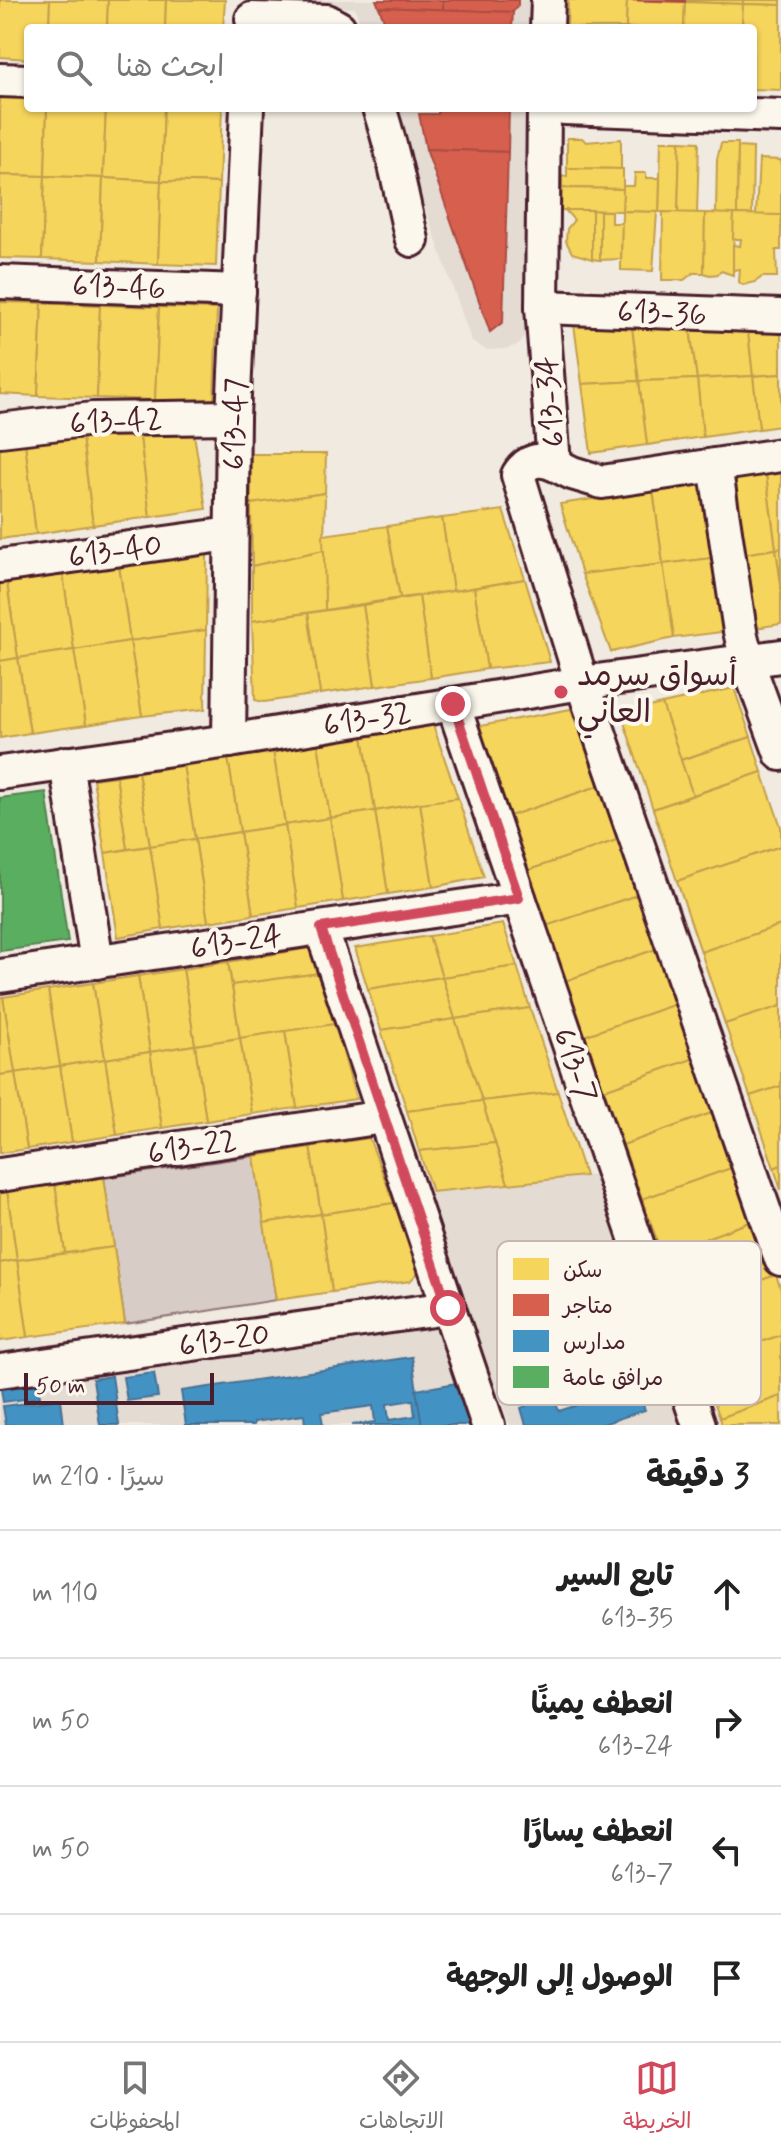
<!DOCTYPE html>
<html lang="ar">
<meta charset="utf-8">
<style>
body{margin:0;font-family:Mynerve,"Playpen Sans Arabic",sans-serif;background:#f6f6f6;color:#222;direction:rtl}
.scale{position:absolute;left:24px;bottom:20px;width:190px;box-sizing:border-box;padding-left:8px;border:4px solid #4a1f2b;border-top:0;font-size:22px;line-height:28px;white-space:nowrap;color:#4a1f2b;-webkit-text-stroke:6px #fbf7ec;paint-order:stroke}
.stop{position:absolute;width:24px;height:24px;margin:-18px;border:6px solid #d1495b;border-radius:50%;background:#fff}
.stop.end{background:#d1495b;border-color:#fff;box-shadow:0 2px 8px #0008}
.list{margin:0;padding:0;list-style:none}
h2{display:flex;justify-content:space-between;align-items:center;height:104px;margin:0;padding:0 32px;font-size:34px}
h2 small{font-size:26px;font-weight:400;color:#767676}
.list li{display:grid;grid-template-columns:52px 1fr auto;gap:24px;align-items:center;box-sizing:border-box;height:128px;padding:0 32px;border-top:2px solid #e0e0e0}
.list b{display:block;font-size:30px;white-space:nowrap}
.list p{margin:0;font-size:26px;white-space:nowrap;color:#767676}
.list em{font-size:26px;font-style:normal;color:#767676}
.icon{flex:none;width:44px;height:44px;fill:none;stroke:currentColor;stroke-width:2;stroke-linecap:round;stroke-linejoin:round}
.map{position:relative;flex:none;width:781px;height:1425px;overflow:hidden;direction:ltr}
.search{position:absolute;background:#fff;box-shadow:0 2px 6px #0004;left:24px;right:24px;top:24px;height:88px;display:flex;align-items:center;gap:20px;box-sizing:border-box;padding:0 28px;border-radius:8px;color:#767676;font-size:30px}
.sheet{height:616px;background:#fff}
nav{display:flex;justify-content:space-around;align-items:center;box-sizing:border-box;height:112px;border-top:2px solid #e0e0e0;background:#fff;font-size:22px;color:#767676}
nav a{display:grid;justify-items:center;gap:4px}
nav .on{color:#d1495b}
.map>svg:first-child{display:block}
.built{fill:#e4dbd2}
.green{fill:#d8ccc6;stroke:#917678;stroke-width:2}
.homes{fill:#f6d55c;stroke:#c29e4d;stroke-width:2}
.shops{fill:#d6604d;stroke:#ac4c43;stroke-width:2}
.schools{fill:#4393c3;stroke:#457095;stroke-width:2;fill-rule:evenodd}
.public{fill:#5aae61;stroke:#558351;stroke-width:2}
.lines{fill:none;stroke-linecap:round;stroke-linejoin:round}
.minor-casing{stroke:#4a1f2b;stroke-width:38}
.minor{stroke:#fbf7ec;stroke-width:32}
.route{stroke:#d1495b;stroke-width:10}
.poi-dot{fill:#d1495b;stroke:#fbf7ec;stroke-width:3}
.labels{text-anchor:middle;stroke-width:8;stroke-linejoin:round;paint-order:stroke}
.street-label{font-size:32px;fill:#4a1f2b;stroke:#fbf7ec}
.poi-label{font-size:32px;fill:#4a1f2b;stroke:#fbf7ec;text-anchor:start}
.key{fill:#fbf7ec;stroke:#c6b6b2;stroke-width:2}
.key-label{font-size:22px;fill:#4a1f2b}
</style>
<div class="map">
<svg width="781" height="1425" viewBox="0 0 781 1425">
<rect width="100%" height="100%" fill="#f0eae0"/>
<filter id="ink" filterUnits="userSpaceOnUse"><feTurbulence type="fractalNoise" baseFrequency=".0125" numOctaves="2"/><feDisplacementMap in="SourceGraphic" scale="16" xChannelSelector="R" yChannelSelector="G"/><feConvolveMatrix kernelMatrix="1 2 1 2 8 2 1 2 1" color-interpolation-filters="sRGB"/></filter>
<g filter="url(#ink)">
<g class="built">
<path d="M265,0H535L534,28H362L355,8H264Z"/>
<path d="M390,108H531L525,274L528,330L520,344L505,349L487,350L472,342Z"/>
<path d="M594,1175L683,1418V1425H510L422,1193Z"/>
<path d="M432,1324L439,1332L472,1425H0V1387Z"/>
</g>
<path class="green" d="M254,1156L276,1300L125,1324L104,1178Z"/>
<g class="homes">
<path d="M0,0H50L49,28H28V59L0,57Z"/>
<path d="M50,0H108L107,28H49Z"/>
<path d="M108,0H166L165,28H107Z"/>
<path d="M166,0H225L223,28H165Z"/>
<path d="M568,0H627L626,28H567Z"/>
<path d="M627,0L685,2L684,28H626Z"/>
<path d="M685,0H743V4L685,2Z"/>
<path d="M743,0H781V5L743,4Z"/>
<path d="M685,2L743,4L742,28H684Z"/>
<path d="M743,4L781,5V90L753,89V28H742Z"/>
<path d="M0,91L28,92V108H47L45,176L0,175Z"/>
<path d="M47,108H106L103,178L45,176Z"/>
<path d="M106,108H164L161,181L103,178Z"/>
<path d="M164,108H222L219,183L161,181Z"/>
<path d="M567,138H582L586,142L621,139V169L567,168Z"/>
<path d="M661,141H680L678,213L659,212Z"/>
<path d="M680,141L699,142L697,213H678Z"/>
<path d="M721,143H738L737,214H716L717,159Z"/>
<path d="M738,147L753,148L752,215L737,214Z"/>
<path d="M759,159L781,160V215H756Z"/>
<path d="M567,168L623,169V189L562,188V176L567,177Z"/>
<path d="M635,173H646V178H660L659,212L622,211L623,186H634Z"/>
<path d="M0,175L45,176L42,259L0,258Z"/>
<path d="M45,176L103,178L100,261L42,259Z"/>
<path d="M103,178L161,181L158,264L100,261Z"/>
<path d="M161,181L219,183L216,266L158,264Z"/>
<path d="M562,188L623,189L622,211L561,210Z"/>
<path d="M565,210H592V259L572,253L566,241L567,229L574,220Z"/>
<path d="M592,210L600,211V260L592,259Z"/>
<path d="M600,211H611V223H622L621,259L600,260Z"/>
<path d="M622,211L657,212L653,271L621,270Z"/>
<path d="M663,212L705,213L704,273H693L684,280H662Z"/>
<path d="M705,213L734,214L733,275L721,271L718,274L710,275L704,273Z"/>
<path d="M734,214L781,215V250H776L777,277H762L755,282L743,285L739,282L740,269L733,270V245L740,246L741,239H733Z"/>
<path d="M0,302L42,303L38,396L0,394Z"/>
<path d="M42,303L100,305L97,398L38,396Z"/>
<path d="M100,305L159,307L155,400L97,398Z"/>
<path d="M159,307L217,309L214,402L155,400Z"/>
<path d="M573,317L631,319L639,381L582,384Z"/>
<path d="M631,319L689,321L697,379L639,381Z"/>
<path d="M689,321L747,322L753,376L697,379Z"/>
<path d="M747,322L781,324V374L753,376Z"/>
<path d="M781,374V426L759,429L753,376Z"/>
<path d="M753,376L759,429L703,437L697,379Z"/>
<path d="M697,379L703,437L647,445L639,381Z"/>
<path d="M639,381L647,445L591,453L582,384Z"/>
<path d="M81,428L93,525L36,534L24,435Z"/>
<path d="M81,428H139L150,517L93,525Z"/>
<path d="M139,428H193L206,509L150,517Z"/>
<path d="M24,435L36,534L0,539V438Z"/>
<path d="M251,454H326L325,493L251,504Z"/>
<path d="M781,473V548L776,549L766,475Z"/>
<path d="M766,475L776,549L736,555L726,480Z"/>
<path d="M710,482L720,557L663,564L653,490Z"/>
<path d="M653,490L663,564L582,574L560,504Z"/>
<path d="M325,493L324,550L252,566L251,504Z"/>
<path d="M503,510L525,579L453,591L442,518Z"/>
<path d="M442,518L453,591L400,598L387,526Z"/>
<path d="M387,526L400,598L325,610L323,535Z"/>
<path d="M781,548V585L776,549Z"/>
<path d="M776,549L781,585V624L748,629L736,555Z"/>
<path d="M324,550L325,610L252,621V566Z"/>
<path d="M207,554L206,630L130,641L119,566Z"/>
<path d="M720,557L730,631L674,638L663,564Z"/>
<path d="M663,564L674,638L611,652L582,574Z"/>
<path d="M119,566L130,641L74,650L63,575Z"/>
<path d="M63,575L74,650L18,658L7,583Z"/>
<path d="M525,579L550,662L487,669L474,588Z"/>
<path d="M7,583L18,658L0,661V584Z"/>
<path d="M474,588L487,669L431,678L419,596Z"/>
<path d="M419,596L431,678L375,686L363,605Z"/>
<path d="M363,605L375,686L320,694L308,613Z"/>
<path d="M308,613L320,694L264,702L255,700L252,621Z"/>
<path d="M206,630L205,709L142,716L130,641Z"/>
<path d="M130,641L142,716L86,725L74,650Z"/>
<path d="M74,650L86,725L30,733L18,658Z"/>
<path d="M18,658L30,733L0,738V661Z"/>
<path d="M734,688L751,737L681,760L662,704Z"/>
<path d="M662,704L693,795L653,809L621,713Z"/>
<path d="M571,709L601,785L507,817L480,726Z"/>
<path d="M433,725L458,798L375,811L363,737Z"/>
<path d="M363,737L375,811L330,818L318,744Z"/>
<path d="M751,737L762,772L693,795L681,760Z"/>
<path d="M318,744L330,818L285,825L273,751Z"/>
<path d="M273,751L285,825L240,832L228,758Z"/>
<path d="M228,758L240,832L195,839L183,765Z"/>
<path d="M183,765L195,839L150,846L138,772Z"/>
<path d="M138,772L150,846L127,849L116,776Z"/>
<path d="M762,772L781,827V846L677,881L653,809Z"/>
<path d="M116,776L127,849L105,853L93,779Z"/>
<path d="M601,785L620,839L526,871L507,817Z"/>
<path d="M458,798L484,877L433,887L420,803Z"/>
<path d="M420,803L433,887L388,894L375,811Z"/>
<path d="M375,811L388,894L343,901L330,818Z"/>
<path d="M330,818L343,901L298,908L285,825Z"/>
<path d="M285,825L298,908L253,915L240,832Z"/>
<path d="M240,832L253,915L208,922L195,839Z"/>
<path d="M195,839L208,922L163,929L150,846Z"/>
<path d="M620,839L640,894L546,926L526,871Z"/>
<path d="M150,846L163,929L118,937L105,853Z"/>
<path d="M781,846V925L701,952L677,881Z"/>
<path d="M640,894L659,948L565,981L546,926Z"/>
<path d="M503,924L517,966L442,977L429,936Z"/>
<path d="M781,925V1006L725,1024L701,952Z"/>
<path d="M429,936L442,977L368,989L355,948Z"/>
<path d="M310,948L319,973L232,985L228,962Z"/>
<path d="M659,948L679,1003L584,1036L565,981Z"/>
<path d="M228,962L240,1038L195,1045L183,969Z"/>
<path d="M517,966L530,1008L455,1019L442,977Z"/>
<path d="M183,969L195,1045L150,1052L138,976Z"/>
<path d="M319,973L335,1024L240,1038L232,985Z"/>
<path d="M138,976L150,1052L105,1059L93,983Z"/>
<path d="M442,977L455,1019L381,1030L368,989Z"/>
<path d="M93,983L105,1059L60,1066L48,990Z"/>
<path d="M48,990L60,1066L15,1073L3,997Z"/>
<path d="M0,997H3L15,1073L0,1075Z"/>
<path d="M679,1003L698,1057L604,1090L584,1036Z"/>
<path d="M781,1006V1086L750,1096L725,1024Z"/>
<path d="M530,1008L558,1092L482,1101L455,1019Z"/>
<path d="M455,1019L482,1101L407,1111L381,1030Z"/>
<path d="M335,1024L356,1099L297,1108L285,1031Z"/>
<path d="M285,1031L297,1108L252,1114L240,1038Z"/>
<path d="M240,1038L252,1114L206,1121L195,1045Z"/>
<path d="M195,1045L206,1121L162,1128L150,1052Z"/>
<path d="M150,1052L162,1128L117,1135L105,1059Z"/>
<path d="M698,1057L717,1111L623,1145L604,1090Z"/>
<path d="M105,1059L117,1135L72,1142L60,1066Z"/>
<path d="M60,1066L72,1142L27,1149L15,1073Z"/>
<path d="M15,1073L27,1149L0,1153V1075Z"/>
<path d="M781,1086V1165L774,1168L750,1096Z"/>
<path d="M558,1092L585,1176L508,1184L482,1101Z"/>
<path d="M482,1101L495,1143L419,1151L407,1111Z"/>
<path d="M717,1111L737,1166L642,1199L623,1145Z"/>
<path d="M369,1138L394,1203L321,1214L310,1147Z"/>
<path d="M495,1143L508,1184L432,1192L419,1151Z"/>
<path d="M310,1147L321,1214L264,1223L254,1156Z"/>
<path d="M781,1165V1190L774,1168Z"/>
<path d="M737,1166L756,1220L662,1254L642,1199Z"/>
<path d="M104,1177L114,1247L65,1253L55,1184Z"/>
<path d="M55,1184L65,1253L17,1260L7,1191Z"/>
<path d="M7,1191L17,1260L0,1263V1192Z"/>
<path d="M394,1203L420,1271L410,1281L332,1292L321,1214Z"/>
<path d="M321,1214L332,1292L276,1300L264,1223Z"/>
<path d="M756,1220L776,1275L681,1308L662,1254Z"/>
<path d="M114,1247L125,1324L28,1337L17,1260Z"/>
<path d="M17,1260L28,1337L0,1341V1263Z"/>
<path d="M776,1275L781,1290V1335L700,1363L681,1308Z"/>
<path d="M781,1335V1396L720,1418L700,1363Z"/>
<path d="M781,1396V1425H722L720,1418Z"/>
</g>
<g class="shops">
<path d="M376,0H443V10L379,7Z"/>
<path d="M443,0H518V5L513,12L443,10Z"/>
<path d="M627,0H685V2Z"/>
<path d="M379,7L513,12L512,28H387Z"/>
<path d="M438,108H509L508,152L426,149L419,114H438Z"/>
<path d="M426,149L508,152L503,322L490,332Z"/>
</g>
<g class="schools">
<path d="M526,1306L534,1326L557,1318L561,1330L612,1313L620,1338L543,1364L547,1375L624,1349L633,1375L555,1401L559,1411L636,1386L645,1410L600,1425H526L521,1408L526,1406L508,1353L515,1351L509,1334L517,1332L510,1311Z"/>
<path d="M412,1357L422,1425H352L375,1422L373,1406L321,1413L323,1425H305L304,1415L254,1422V1425H186L181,1391ZM413,1400L415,1416L389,1420L387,1404Z"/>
<path d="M154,1373L158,1397L127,1401L123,1377Z"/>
<path d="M112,1376L119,1425H100L93,1379Z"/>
<path d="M457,1383L472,1425H422L416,1390Z"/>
<path d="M38,1384L40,1397L3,1402L1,1389Z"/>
<path d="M61,1399L64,1425H6L3,1406Z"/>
</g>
<path class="public" d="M46,792L68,942L0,951V798Z"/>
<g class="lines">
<g class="minor-casing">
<g id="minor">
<path d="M252,19L327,21L339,28"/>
<path d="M547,28L548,0"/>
<path d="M0,80L28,81"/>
<path d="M379,108C394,151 401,195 412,240"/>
<path d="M544,108L542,307L554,464L572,473L602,482L781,455"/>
<path d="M565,108L781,116"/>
<path d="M0,282L239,291"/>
<path d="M542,307L781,316"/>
<path d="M0,430L93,419L233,417"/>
<path d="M554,464C539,458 527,460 518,475L582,683L781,1259"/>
<path d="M715,465L740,631L747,661L781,754"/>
<path d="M0,566L230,534"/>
<path d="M453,704L699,1425"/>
<path d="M229,741L233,417L247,108"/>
<path d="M66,763L97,962"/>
<path d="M0,773L229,741L582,683L781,656"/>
<path d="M321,928L488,1425"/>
<path d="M0,976L519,898"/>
<path d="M0,1175L383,1117"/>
<path d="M0,1371L448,1308"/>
</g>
</g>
<use href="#minor" class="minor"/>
</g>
</g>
<g class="lines" filter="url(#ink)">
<path class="route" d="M448,1308L321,928L519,898L453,704"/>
</g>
<circle class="poi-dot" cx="561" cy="692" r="8"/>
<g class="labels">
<g class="street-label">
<text transform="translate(119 286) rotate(2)" y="11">613-46</text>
<text transform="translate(662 312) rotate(2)" y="11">613-36</text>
<text transform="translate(549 402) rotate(-95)" y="11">613-34</text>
<text transform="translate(116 420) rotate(-3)" y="11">613-42</text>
<text transform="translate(234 424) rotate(-88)" y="11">613-47</text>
<text transform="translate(115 550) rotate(-8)" y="11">613-40</text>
<text transform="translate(367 718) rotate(-9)" y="11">613-32</text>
<text transform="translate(236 941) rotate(-9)" y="11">613-24</text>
<text transform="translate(576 1065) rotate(71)" y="11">613-7</text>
<text transform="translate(192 1146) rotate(-9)" y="11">613-22</text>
<text transform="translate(224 1339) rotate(-8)" y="11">613-20</text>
</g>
<g class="poi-label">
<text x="577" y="685">أسواق سرمد<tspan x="577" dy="37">العاني</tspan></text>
</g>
</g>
<rect x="497" y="1241" width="264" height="164" rx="12" class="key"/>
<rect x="513" y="1258" width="36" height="22" fill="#f6d55c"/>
<rect x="513" y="1294" width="36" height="22" fill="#d6604d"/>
<rect x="513" y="1330" width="36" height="22" fill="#4393c3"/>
<rect x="513" y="1366" width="36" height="22" fill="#5aae61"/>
<g class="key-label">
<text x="563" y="1277">سكن</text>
<text x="563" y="1313">متاجر</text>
<text x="563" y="1349">مدارس</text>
<text x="563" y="1385">مرافق عامة</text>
</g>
</svg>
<div class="scale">50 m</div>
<div class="stop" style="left:448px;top:1308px"></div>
<div class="stop end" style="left:453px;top:704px"></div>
<div class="search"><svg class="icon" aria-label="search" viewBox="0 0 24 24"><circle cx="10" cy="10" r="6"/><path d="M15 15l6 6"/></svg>ابحث هنا</div>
</div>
<section class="sheet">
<h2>3 دقيقة<small>سيرًا · 210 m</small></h2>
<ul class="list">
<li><svg class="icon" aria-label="ahead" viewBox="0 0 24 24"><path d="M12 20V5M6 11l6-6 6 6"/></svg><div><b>تابع السير</b><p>613-35</p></div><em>110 m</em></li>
<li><svg class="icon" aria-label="right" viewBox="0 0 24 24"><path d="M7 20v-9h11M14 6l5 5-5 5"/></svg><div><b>انعطف يمينًا</b><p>613-24</p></div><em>50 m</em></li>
<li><svg class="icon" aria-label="left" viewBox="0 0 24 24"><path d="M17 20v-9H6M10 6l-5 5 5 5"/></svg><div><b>انعطف يسارًا</b><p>613-7</p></div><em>50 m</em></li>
<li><svg class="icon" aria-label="arrive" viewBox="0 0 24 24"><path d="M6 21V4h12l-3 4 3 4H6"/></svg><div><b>الوصول إلى الوجهة</b></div></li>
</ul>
</section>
<nav>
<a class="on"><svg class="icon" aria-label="map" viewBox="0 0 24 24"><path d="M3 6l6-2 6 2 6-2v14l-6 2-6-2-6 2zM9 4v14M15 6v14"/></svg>الخريطة</a>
<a><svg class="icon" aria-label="directions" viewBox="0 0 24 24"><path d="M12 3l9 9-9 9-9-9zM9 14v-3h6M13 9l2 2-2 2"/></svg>الاتجاهات</a>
<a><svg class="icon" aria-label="saved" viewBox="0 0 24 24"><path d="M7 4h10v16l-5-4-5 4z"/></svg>المحفوظات</a>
</nav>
